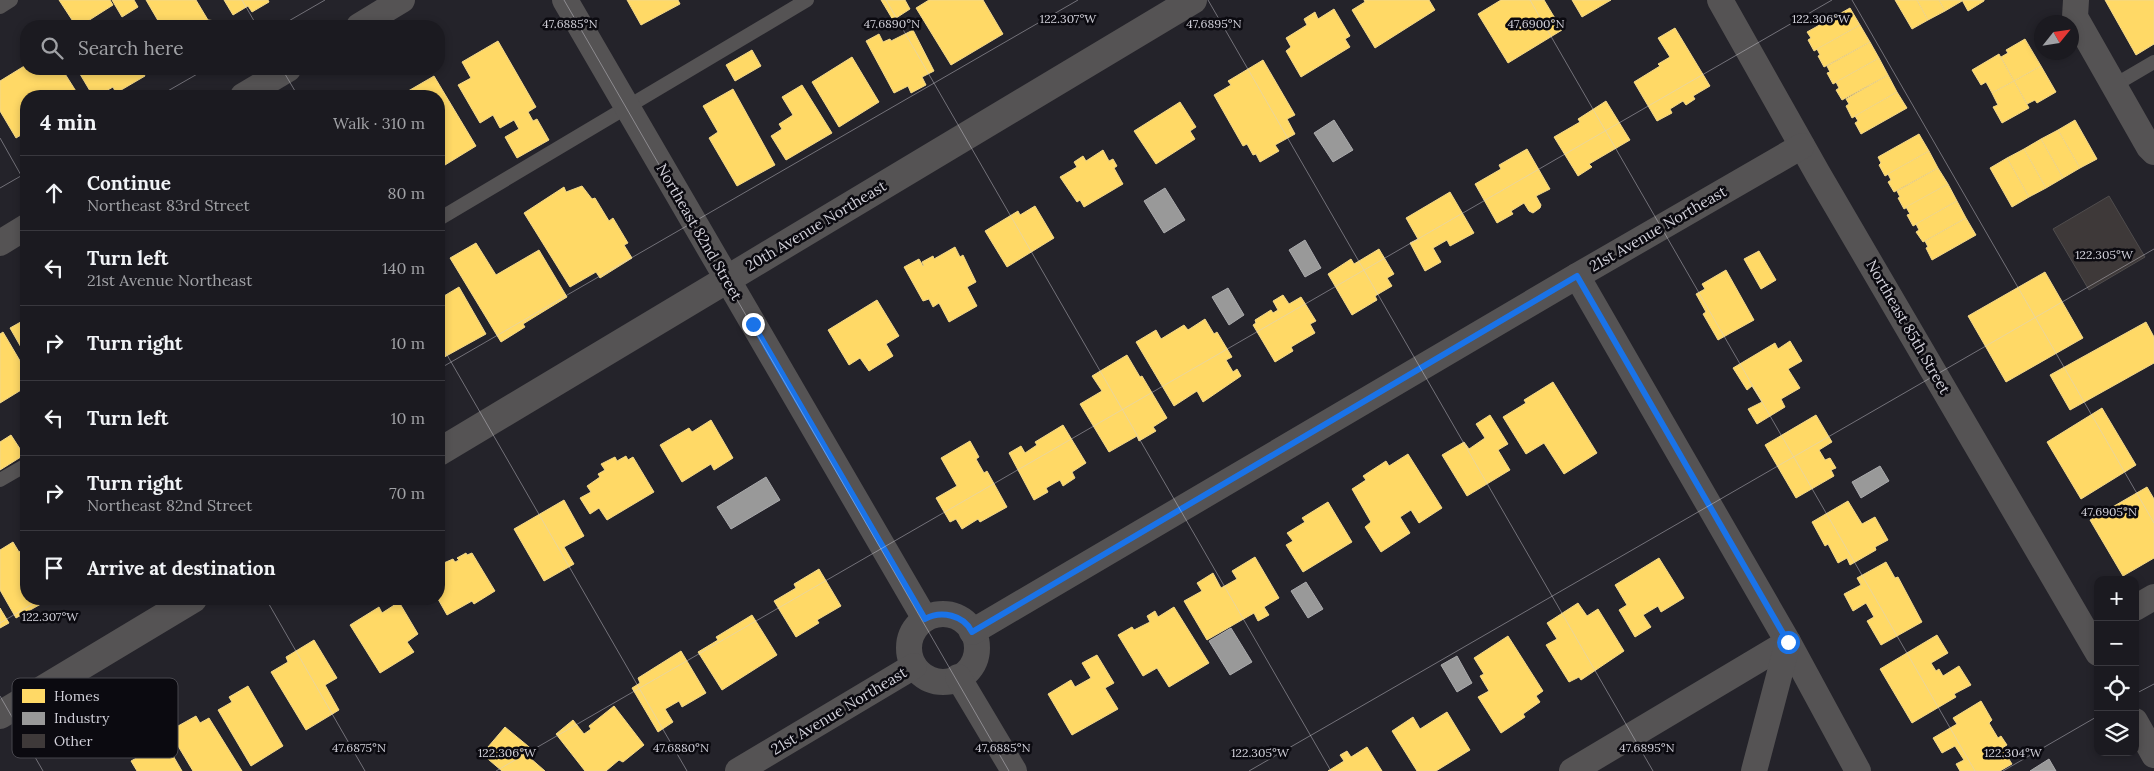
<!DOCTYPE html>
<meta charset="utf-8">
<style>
body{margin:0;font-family:Lora,serif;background:#242329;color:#f1f3f6}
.controls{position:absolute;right:15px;bottom:15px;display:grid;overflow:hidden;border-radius:10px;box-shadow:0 2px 8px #0003}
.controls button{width:45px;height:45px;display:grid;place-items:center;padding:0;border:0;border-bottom:1px solid #39383e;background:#1b1a20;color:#f1f3f6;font:25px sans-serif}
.compass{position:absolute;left:2034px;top:15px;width:45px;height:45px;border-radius:50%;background:#1b1a20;box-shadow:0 2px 8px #0003;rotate:60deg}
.stop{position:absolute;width:15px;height:15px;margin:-11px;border:4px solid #1a73e8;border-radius:50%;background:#fff}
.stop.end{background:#1a73e8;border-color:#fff;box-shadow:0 1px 5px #0008}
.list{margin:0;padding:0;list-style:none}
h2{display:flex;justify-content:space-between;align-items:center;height:65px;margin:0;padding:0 20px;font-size:21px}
h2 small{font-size:16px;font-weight:400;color:#a0a1a5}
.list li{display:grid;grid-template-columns:32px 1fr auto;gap:15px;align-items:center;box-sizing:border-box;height:75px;padding:0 20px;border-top:1px solid #39383e}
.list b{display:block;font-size:19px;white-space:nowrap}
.list p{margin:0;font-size:16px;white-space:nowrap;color:#a0a1a5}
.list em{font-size:16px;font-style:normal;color:#a0a1a5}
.icon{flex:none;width:28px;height:28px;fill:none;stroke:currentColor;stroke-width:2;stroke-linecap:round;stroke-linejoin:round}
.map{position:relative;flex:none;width:2154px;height:771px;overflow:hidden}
.search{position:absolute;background:#1b1a20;box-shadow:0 2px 8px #0003;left:20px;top:20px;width:425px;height:55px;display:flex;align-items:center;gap:12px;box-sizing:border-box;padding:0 18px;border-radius:20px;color:#a0a1a5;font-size:19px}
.panel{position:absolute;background:#1b1a20;box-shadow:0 2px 8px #0003;left:20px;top:90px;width:425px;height:515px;border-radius:20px}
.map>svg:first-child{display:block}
.homes{fill:#ffd966;stroke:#f2d789}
.industry{fill:#999;stroke:#aaaaac}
.building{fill:#3e3939;stroke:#4f4c4d}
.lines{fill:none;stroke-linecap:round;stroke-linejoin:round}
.service{stroke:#555354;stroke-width:14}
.minor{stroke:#555354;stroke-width:26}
.tertiary{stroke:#555354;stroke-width:28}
.route{stroke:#1a73e8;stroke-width:6}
.ticks{fill:none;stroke:#d2d1da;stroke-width:1;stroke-opacity:0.45}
.labels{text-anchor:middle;stroke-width:5;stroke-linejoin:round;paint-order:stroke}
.street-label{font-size:15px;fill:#d2d1da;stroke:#0b0a10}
.key{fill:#0b0a10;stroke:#47464d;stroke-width:1}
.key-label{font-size:14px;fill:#d2d1da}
.ticks-label{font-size:12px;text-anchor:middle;fill:#d2d1da;stroke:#0b0a10;stroke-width:5;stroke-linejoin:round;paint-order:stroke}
</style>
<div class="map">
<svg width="2154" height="771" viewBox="0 0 2154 771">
<rect width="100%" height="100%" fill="#24232a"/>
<g class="homes">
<path d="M59,0H110L113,5L80,26H76Z"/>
<path d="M112,0H134L138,7L122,17Z"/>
<path d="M146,0H196L208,20L216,21L219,26H158L160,24Z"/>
<path d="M224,0H268L269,2L252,12L248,6L233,15Z"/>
<path d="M627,0H678L680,4L641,25Z"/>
<path d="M881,0H905L910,9L893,20Z"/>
<path d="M929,0H983L1003,34L951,65L916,8Z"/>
<path d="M1364,0H1429L1435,10L1375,48L1352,10L1365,2Z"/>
<path d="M1501,0H1544L1562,30L1508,63L1478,14Z"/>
<path d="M1572,0H1611L1582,17Z"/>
<path d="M1895,0H1917L1928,20L1912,29Z"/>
<path d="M1917,0H1939L1945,11L1928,20Z"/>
<path d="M1939,0H1962V1L1945,11Z"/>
<path d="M1962,0H1984V1L1968,11Z"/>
<path d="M2105,0H2154V44L2136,55Z"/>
<path d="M1850,8L1860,25L1814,51L1808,40L1811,38L1807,32Z"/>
<path d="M1334,9L1350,36L1345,39L1350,47L1301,77L1286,51L1291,47L1286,38L1307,25L1304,19L1315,12L1318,19Z"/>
<path d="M1860,25L1870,42L1824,67L1818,56L1820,55L1817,49Z"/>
<path d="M1675,28L1710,86L1693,96L1695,99L1686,105L1683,101L1670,109L1672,113L1657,121L1634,82L1660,66L1658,64L1670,57L1658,38Z"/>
<path d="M913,30L934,71L922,77L926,85L911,93L908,86L894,93L866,41L879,34L883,42L890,39L891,41Z"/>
<path d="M2025,39L2041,66L2014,81L2001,57L2008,53L2006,50Z"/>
<path d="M498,41L536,107L528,112L533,121L537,119L549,140L517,158L505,137L519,129L514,120L500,128L493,115L480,123L458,85L471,78L462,62Z"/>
<path d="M1870,42L1879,58L1833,84L1827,73L1830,72L1827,66Z"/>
<path d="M752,50L761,66L735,81L726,65Z"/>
<path d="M1999,54L2014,81L1992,93L1986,82L1981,85L1972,70Z"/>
<path d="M852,57L879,102L839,127L812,82Z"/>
<path d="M1879,58L1888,75L1842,100L1836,90L1839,88L1836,82Z"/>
<path d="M1263,60L1295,115L1287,119L1295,134L1275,145L1279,151L1260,162L1256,154L1253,155L1247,144L1243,146L1214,95L1231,85L1228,81Z"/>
<path d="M26,65V69H62L79,96H26V132L16,138L0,111V81Z"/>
<path d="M2041,66L2056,92L2037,103L2035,100L2027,104L2014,81Z"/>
<path d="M77,69H141L145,76L116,93L113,87L97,96H93Z"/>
<path d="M1888,75L1897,92L1852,118L1846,106L1849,104L1846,99Z"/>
<path d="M434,76L476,146L445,165L439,155V96H404L403,94Z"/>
<path d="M2014,81L2029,108L2002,123L1993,107L1998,105L1992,93Z"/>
<path d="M802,85L832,133L786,160L771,136L782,129L779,124L793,115L782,97Z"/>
<path d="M733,89L775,165L737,186L709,138L718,132L703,106Z"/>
<path d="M1897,92L1907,108L1861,134L1855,123L1858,121L1855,116Z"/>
<path d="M1606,101L1630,140L1589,164L1592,167L1578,176L1554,137L1580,122L1578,119Z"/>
<path d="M1180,102L1196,127L1190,131L1195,139L1156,164L1134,131Z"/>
<path d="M2075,120L2097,159L2080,168L2058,130Z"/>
<path d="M2058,130L2080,168L2063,178L2041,139Z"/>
<path d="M1919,134L1929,151L1885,176L1879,165L1881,163L1878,157Z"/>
<path d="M2041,139L2063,178L2046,188L2024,149Z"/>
<path d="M1527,149L1550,189L1536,196L1541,205L1540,208L1533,213L1529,211L1524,203L1511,211L1513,214L1497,223L1475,184L1501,169L1499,165Z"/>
<path d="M2024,149L2046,188L2029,197L2007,158Z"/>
<path d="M1103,150L1109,161L1113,159L1117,166L1114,168L1123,184L1084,207L1080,200L1077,202L1060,177L1077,167L1074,162L1083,156L1086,161Z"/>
<path d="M1929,151L1938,168L1894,192L1888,182L1891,180L1888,174Z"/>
<path d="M2007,158L2029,197L2012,207L1990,168Z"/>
<path d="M1938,168L1948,184L1904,209L1898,198L1900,197L1897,191Z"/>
<path d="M1948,184L1957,201L1913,226L1907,215L1910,214L1906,207Z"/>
<path d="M582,186L592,199L595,198L609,221L613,218L628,243L624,245L632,258L600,278L596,272L570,287L524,213L564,187L566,192Z"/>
<path d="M1450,192L1474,233L1450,246L1447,240L1433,248L1441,262L1425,271L1410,243L1418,239L1406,218Z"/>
<path d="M1957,201L1966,218L1923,242L1916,232L1919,230L1916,224Z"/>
<path d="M1035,206L1054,238L1007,267L985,231L1018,211L1020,215Z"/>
<path d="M1966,218L1976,235L1932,260L1926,248L1928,247L1925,241Z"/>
<path d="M476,243L496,275L539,250L567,297L523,324L525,327L501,342L450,258Z"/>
<path d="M955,247L960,257L963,255L976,282L967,287L977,306L949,322L939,303L933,307L929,299L923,301L904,267L919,259L923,266H924L922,262L933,256L934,259Z"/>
<path d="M1379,249L1394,274L1387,278L1392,286L1375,296L1377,300L1352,315L1328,274L1351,259L1354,264Z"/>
<path d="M1759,251L1776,280L1761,289L1744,259Z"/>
<path d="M1726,270L1754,320L1718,340L1703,314L1706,312L1696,294L1705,289L1702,284Z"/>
<path d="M2045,272L2083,338L2006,382L1968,316Z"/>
<path d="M459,287L486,334L439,360V299Z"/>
<path d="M1283,295L1289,304L1301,297L1316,321L1310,324L1315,333L1291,347L1293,351L1275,362L1253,325L1256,323L1255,320L1271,310L1273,313L1278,310L1273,301Z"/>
<path d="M877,300L899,336L886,344L893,356L869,371L860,358L849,365L828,330Z"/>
<path d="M26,319V356L10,328Z"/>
<path d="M1205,319L1214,334L1217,332L1232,357L1226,360L1233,372L1237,369L1241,376L1203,402L1197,391L1174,406L1136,342L1156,330L1161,339L1184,325L1188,330Z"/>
<path d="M2146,322L2154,337V363L2070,410L2050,375Z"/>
<path d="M3,332L26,371V387L0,403V334Z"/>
<path d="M1790,341L1802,361L1788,369L1800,388L1781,399L1785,407L1757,424L1748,409L1762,402L1752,386L1747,390L1733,368L1775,343L1778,349Z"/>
<path d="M1127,355L1140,377L1142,376L1167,418L1153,427L1156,431L1139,441L1137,436L1109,452L1080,404L1102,391L1092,376Z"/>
<path d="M1553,382L1597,453L1564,474L1544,443L1526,454L1503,417L1526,403L1524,400Z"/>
<path d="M2102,408L2136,465L2081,499L2047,442Z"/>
<path d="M1490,415L1508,444L1498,450L1510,470L1467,496L1442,455L1464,442L1469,449L1485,438L1476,424Z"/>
<path d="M1816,415L1832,442L1819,450L1825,460L1830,458L1836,468L1831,470L1834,476L1796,498L1765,445Z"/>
<path d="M711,420L733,458L714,470L711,464L682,482L660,445L689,428L692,432Z"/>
<path d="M1063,425L1086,463L1072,472L1075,478L1063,486L1060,480L1046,488L1048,492L1034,500L1009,453L1021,446L1025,453L1037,445L1035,442Z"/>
<path d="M11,435L24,455L0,470V442Z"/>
<path d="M970,441L979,457L976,459L984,473L987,471L1007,507L980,522L978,519L962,529L956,519L950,522L936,498L957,486L941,458Z"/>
<path d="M1408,454L1442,508L1419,523L1411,510L1400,517L1410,533L1381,552L1365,527L1371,522L1352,489L1366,480L1363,476L1386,461L1389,466Z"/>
<path d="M626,456L628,460L633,457L654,492L607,520L599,508L590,514L580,498L591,492L587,486L600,477L598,474L605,470L601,464L615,457L617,461Z"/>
<path d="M2147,487L2154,499V558L2123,576L2090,520Z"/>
<path d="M564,500L584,536L564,547L574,564L544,581L514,529Z"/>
<path d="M1848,501L1862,524L1875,517L1888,540L1875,547L1876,550L1850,565L1847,558L1838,563L1828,544L1825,546L1812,522Z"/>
<path d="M1328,502L1352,542L1303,572L1286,545L1293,541L1287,533L1305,522L1302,518Z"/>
<path d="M13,542L19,552L22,550L25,556L23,558L26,563V599L48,600L16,618L0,590V550Z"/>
<path d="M466,553L467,555L472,553L495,591L474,604L472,601L447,615L438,599L433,602L431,599H439V565L453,559L455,562L459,560L457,558Z"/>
<path d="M1255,557L1279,598L1264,607L1269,615L1258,621L1254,613L1207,640L1184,601L1202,591L1197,583L1213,573L1221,588L1237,579L1232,571Z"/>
<path d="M1659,558L1684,598L1661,612L1658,606L1643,615L1651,627L1635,637L1619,610L1627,605L1615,585Z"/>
<path d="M1886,562L1895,578L1898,577L1922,622L1881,645L1867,621L1874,617L1866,603L1853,611L1844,594L1861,585L1857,578Z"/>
<path d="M819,569L841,606L817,620L819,623L796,637L774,601L796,588L794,584Z"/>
<path d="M399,602L418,634L407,642L414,652L380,673L350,625L379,607L382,613Z"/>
<path d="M1578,603L1587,616L1598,609L1624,651L1581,680L1579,677L1569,682L1546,645L1557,639L1547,623Z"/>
<path d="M1174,607L1209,663L1169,687L1157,668L1143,676L1118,635L1132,627L1134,630L1150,622L1147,616L1155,611L1158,617Z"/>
<path d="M0,608L9,623L0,628Z"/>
<path d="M752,615L777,655L722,690L698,652L718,640L716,637Z"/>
<path d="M1937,635L1948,653L1931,663L1936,671L1939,669L1943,676L1959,666L1971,685L1954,694L1956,697L1912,723L1880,669Z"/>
<path d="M1508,636L1543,691L1536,696L1540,702L1523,714L1525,717L1501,733L1478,697L1489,691L1480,676L1484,674L1474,658Z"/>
<path d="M314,640L337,678L325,685L339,710L306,730L271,672L288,662L286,657Z"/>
<path d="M681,651L706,693L682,707L679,701L665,709L673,722L658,732L632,688L640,683L638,678Z"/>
<path d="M1097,655L1114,683L1105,688L1118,709L1072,735L1048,694L1071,680L1075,687L1091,678L1082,663Z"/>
<path d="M248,686L283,746L251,766L218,710L232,702L229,697Z"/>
<path d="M1981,701L1992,720L1989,723L1998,738L2001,736L2007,745L2002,748L2012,764L2000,771H1960L1956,764L1964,760L1955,746L1942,753L1933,738L1957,724L1953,718Z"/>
<path d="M614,706L644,745L623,762L619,760L606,771H585L556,734L573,720L584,734L591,729L589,726Z"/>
<path d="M1447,712L1470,750L1436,771H1417L1392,731L1413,717L1420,729Z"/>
<path d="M196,716L200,723L209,718L242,771H193L169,731Z"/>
<path d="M505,727L534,751L529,757L545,771H502L482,754Z"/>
<path d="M165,742L182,771H137L131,761Z"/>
<path d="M1367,747L1382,771H1328L1344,761L1340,755L1347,751L1351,757Z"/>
</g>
<g class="industry">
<path d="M1334,120L1353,150L1333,162L1314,133Z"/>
<path d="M1165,188L1185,220L1164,233L1144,201Z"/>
<path d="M1305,240L1321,268L1305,277L1289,250Z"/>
<path d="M1228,288L1244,315L1229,325L1212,297Z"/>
<path d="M1880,466L1889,481L1861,498L1852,482Z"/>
<path d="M766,477L780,500L731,529L717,507Z"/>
<path d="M1306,582L1323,609L1308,618L1291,591Z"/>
<path d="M1231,628L1252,662L1230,675L1209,641Z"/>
<path d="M1457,656L1472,683L1457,692L1441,665Z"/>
<path d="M2049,759L2056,771H2030Z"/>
</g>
<path class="building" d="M2109,196L2145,257L2089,290L2053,229Z"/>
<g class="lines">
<g class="service">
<path d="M0,7L11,0"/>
<path d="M2113,86L2154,62"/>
<path d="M439,219L807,0"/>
<path d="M0,480L26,465"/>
</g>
<g class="minor">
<path d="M565,0L925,619"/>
<path d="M1720,0L1818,174L2098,653"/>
<path d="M2076,0L2075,17L2149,147L2154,152"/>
<path d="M359,26L402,0"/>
<path d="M243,96L288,69"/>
<path d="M0,243L26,227"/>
<path d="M1577,276L1788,642L1858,771"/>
<path d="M2135,608L2154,597"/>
<circle cx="943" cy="648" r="34"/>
<path d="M972,632L1577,276L1802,146"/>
<path d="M958,677L1014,771"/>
<path d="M2135,721L2154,755"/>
<path d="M738,771L914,666"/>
<path d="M1572,771L1788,642"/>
<path d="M1754,771L1788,642"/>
</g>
<g class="tertiary">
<path d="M439,452L1193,0"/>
<path d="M0,715L193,599"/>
</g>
</g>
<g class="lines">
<path class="route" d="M753,324L925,619C941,610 964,615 972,632L1577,276L1788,642"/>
</g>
<path class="ticks" d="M242,0L257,26M564,0L1009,771M886,0L1331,771M1208,0L1653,771M1530,0L1975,771M1852,0L2154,523M280,26L325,0M282,69L298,96M159,96L206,69M0,138L26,184M0,188L26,173M439,341L687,771M439,369L1078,0M266,599L365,771M0,623L41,599M2135,694L2154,684M0,696L43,771M496,771L1832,0M1249,771L2154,249M2003,771L2098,716"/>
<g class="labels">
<g class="street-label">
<text transform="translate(816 226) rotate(-31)" y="5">20th Avenue Northeast</text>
<text transform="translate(1658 229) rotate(-30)" y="5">21st Avenue Northeast</text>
<text transform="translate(699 232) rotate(60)" y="5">Northeast 82nd Street</text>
<text transform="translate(1908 327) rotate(60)" y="5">Northeast 85th Street</text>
<text transform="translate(839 711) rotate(-31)" y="5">21st Avenue Northeast</text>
</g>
</g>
<rect x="12" y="678" width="166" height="80" rx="8" class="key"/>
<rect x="22" y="689" width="23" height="14" fill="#ffd966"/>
<rect x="22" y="712" width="23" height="13" fill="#999"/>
<rect x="22" y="734" width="23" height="14" fill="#3e3939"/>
<g class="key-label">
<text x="54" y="701">Homes</text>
<text x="54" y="723">Industry</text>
<text x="54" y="746">Other</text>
</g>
<g class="ticks-label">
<text x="1068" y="23">122.307°W</text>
<text x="1821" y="23">122.306°W</text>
<text x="570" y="28">47.6885°N</text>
<text x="892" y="28">47.6890°N</text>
<text x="1214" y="28">47.6895°N</text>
<text x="1536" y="28">47.6900°N</text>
<text x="2104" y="259">122.305°W</text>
<text x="2109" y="516">47.6905°N</text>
<text x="50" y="621">122.307°W</text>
<text x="359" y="752">47.6875°N</text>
<text x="681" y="752">47.6880°N</text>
<text x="1003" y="752">47.6885°N</text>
<text x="1647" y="752">47.6895°N</text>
<text x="507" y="757">122.306°W</text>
<text x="1260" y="757">122.305°W</text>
<text x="2013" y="757">122.304°W</text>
</g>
</svg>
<div class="controls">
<button>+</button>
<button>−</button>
<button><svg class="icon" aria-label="locate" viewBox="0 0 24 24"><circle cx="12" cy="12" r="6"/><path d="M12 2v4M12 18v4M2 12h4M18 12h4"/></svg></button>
<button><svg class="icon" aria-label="layers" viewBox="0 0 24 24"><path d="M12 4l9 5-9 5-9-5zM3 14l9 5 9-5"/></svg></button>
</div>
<svg class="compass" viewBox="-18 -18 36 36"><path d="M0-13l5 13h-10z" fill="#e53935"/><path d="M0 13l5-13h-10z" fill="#a0a1a5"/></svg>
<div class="stop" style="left:1788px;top:642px"></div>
<div class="stop end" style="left:753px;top:324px"></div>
<div class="search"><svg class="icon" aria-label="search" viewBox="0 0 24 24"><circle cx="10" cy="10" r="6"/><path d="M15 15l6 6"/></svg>Search here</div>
<section class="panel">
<h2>4 min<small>Walk · 310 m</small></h2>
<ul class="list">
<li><svg class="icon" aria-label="ahead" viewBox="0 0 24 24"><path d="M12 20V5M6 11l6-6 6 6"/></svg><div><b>Continue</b><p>Northeast 83rd Street</p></div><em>80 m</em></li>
<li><svg class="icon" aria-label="left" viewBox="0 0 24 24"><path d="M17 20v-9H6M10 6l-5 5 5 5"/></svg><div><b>Turn left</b><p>21st Avenue Northeast</p></div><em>140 m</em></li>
<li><svg class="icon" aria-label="right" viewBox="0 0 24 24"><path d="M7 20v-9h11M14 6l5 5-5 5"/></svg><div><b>Turn right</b></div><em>10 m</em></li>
<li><svg class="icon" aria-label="left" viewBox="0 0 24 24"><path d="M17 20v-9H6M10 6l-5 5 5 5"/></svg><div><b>Turn left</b></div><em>10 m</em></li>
<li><svg class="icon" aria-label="right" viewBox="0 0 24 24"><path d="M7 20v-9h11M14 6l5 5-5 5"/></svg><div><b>Turn right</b><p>Northeast 82nd Street</p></div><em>70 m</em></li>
<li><svg class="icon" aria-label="arrive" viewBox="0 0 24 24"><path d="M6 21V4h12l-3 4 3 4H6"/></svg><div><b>Arrive at destination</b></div></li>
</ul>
</section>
</div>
